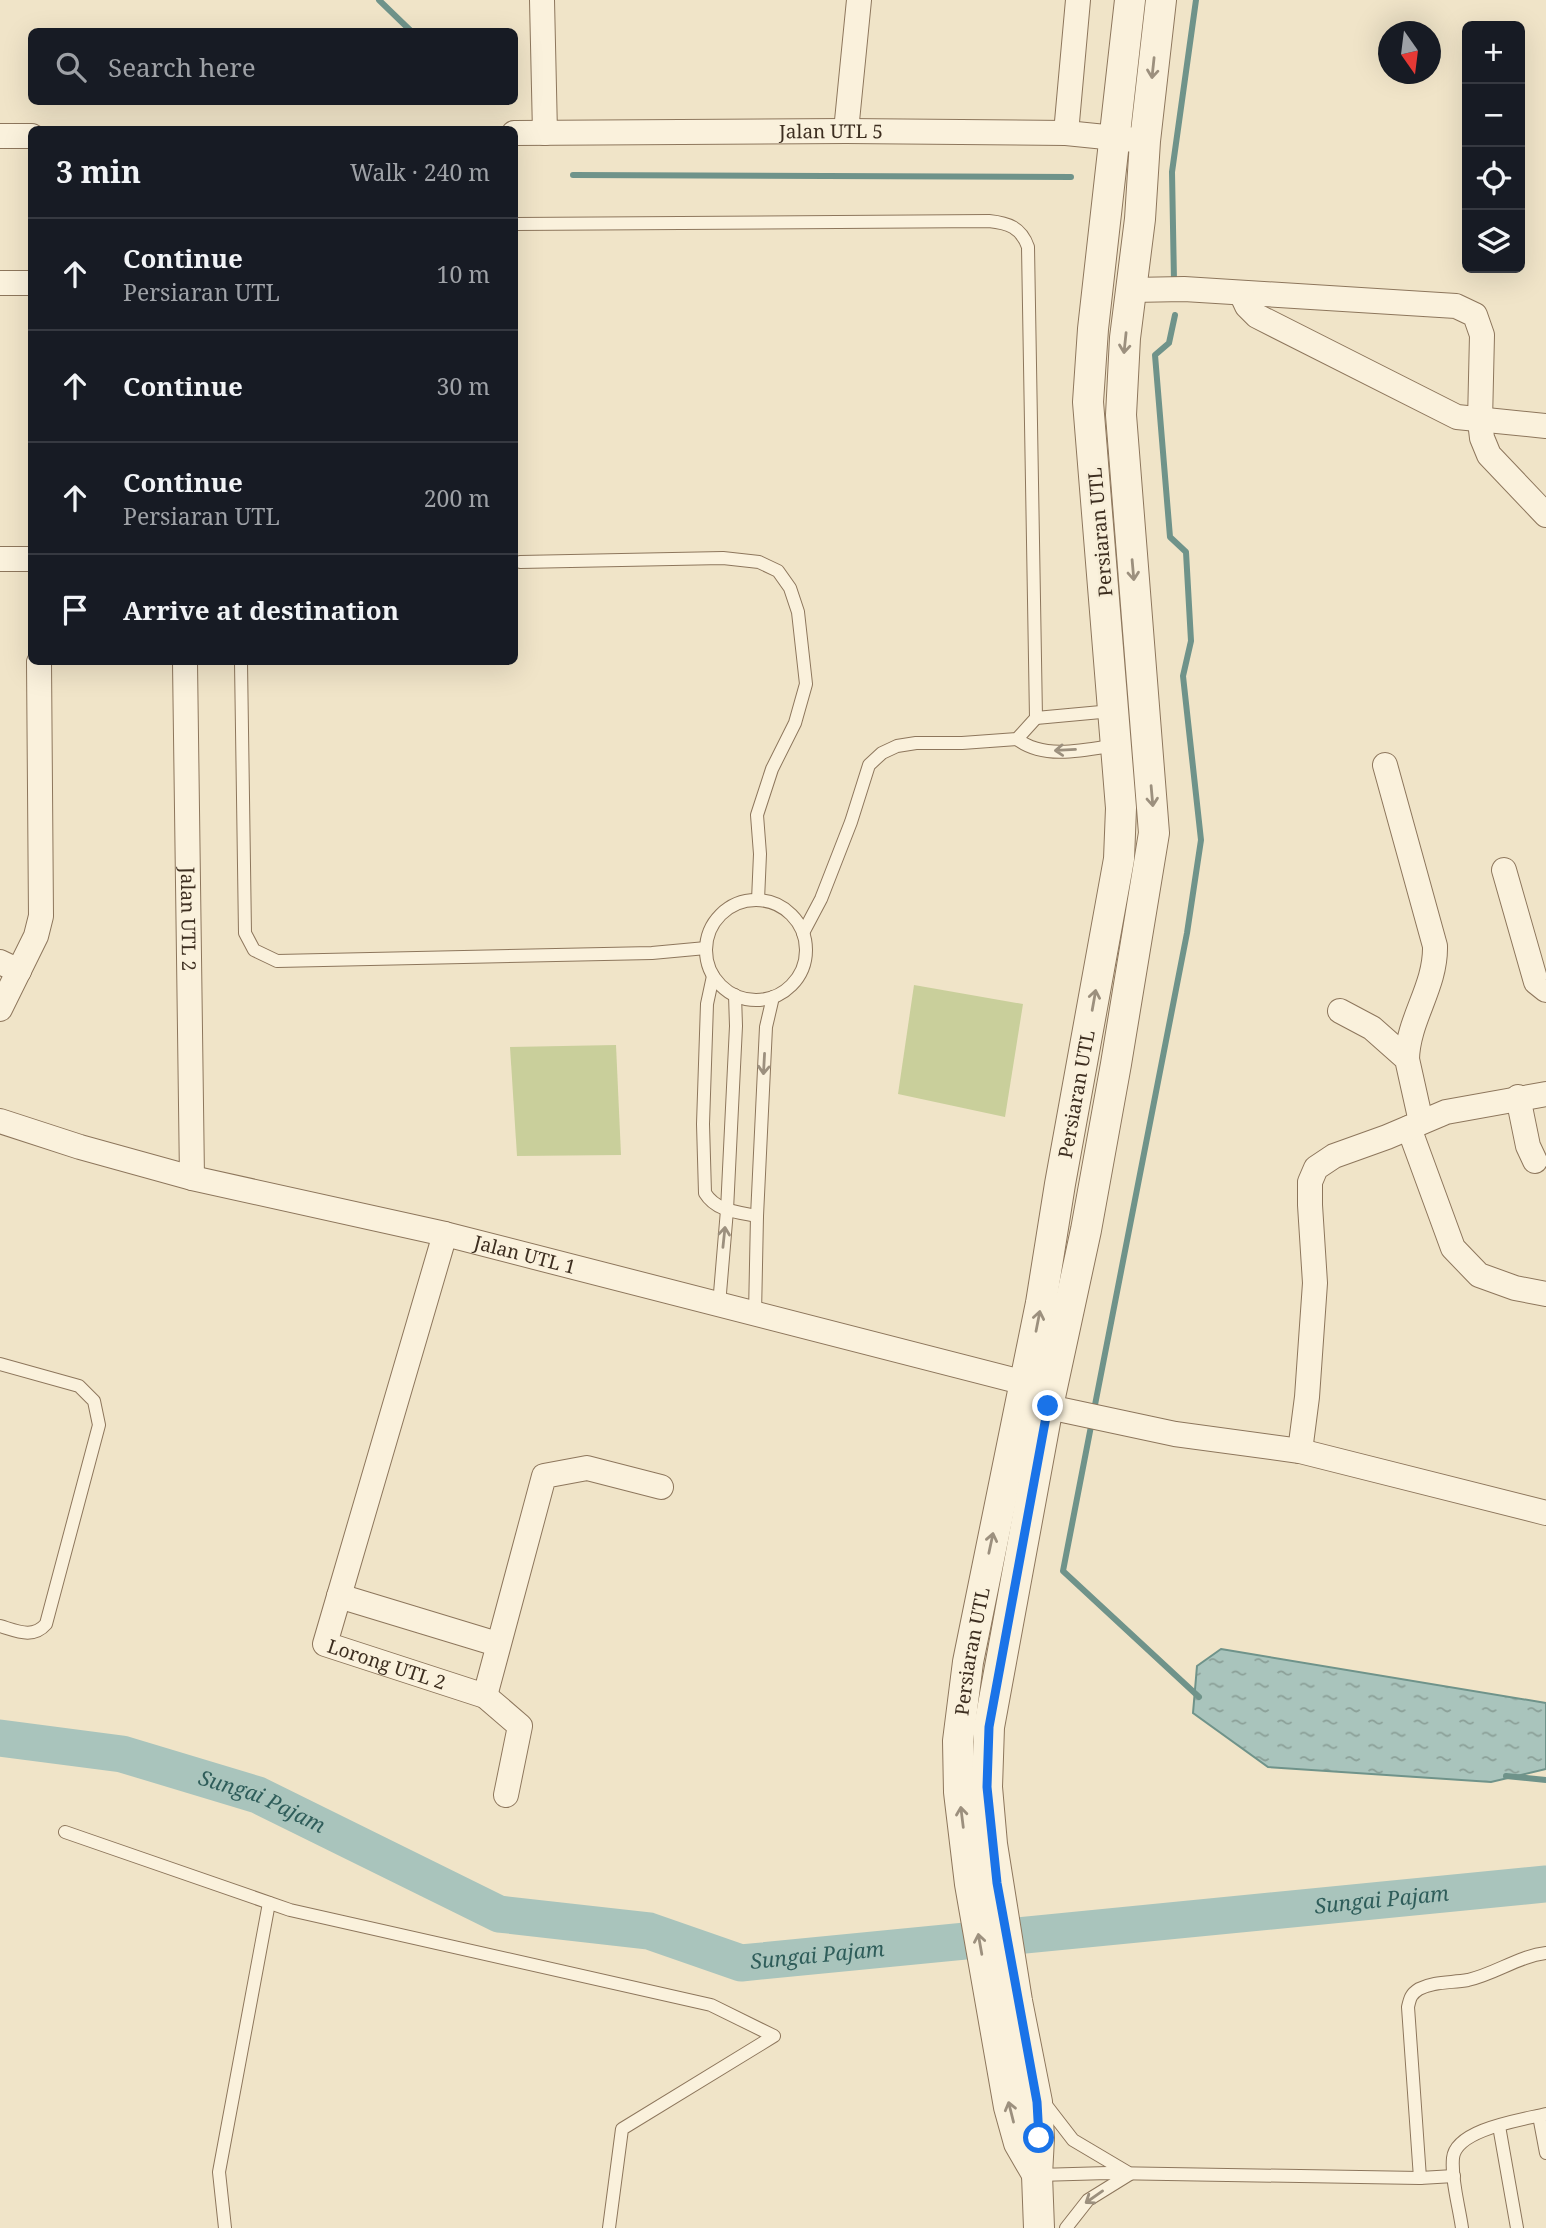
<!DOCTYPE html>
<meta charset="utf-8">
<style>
body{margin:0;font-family:"Noto Serif",serif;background:#242831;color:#f1f3f6}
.controls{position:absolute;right:21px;top:21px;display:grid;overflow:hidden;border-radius:10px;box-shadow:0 7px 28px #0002}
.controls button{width:63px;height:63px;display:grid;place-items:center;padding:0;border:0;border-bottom:2px solid #363941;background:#171b24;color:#f1f3f6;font:35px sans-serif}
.compass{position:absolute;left:1378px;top:21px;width:63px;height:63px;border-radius:50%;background:#171b24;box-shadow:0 7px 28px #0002;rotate:166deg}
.stop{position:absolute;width:21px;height:21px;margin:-16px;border:5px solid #1a73e8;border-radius:50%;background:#fff}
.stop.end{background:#1a73e8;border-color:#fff;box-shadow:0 2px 7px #0008}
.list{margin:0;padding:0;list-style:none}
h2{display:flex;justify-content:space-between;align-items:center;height:91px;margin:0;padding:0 28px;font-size:30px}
h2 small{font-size:23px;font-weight:400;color:#9ea1a6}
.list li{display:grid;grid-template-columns:46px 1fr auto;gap:21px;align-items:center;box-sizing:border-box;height:112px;padding:0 28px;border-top:2px solid #363941}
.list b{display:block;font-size:26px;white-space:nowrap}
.list p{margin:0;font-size:23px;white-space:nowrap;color:#9ea1a6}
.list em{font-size:23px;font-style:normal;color:#9ea1a6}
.icon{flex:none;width:38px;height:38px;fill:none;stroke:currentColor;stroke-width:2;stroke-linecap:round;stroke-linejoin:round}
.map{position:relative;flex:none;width:1546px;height:2228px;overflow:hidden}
.search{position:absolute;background:#171b24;box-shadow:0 7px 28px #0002;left:28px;top:28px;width:490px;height:77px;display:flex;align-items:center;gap:18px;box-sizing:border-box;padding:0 24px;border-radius:10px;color:#9ea1a6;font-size:26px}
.panel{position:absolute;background:#171b24;box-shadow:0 7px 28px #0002;left:28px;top:126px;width:490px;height:539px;border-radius:10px}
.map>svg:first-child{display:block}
.park{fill:#c9cf9b}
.water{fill:url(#water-ripples);stroke:#6f938a;stroke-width:2}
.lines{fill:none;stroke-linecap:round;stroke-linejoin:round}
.stream{stroke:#6f938a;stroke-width:6}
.river{stroke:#a9c4bc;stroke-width:37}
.service-casing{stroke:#8d765c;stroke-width:14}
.minor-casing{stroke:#8d765c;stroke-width:26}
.tertiary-casing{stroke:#8d765c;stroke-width:32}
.service{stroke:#faf1dc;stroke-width:12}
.minor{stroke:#faf1dc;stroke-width:24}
.tertiary{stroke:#faf1dc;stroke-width:30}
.oneway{stroke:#9c907e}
.route{stroke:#1a73e8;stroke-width:9}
.labels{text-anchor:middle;stroke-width:5;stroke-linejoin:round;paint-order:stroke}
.street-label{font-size:19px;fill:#3d2e20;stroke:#f7eed8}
.water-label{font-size:21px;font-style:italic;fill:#2f5d5a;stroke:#f7eed8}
</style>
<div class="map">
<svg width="1546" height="2228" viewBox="0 0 1546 2228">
<defs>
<pattern id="water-ripples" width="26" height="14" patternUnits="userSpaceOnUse" patternTransform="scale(1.75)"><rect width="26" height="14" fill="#a9c4bc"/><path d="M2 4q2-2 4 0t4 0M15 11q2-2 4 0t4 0" fill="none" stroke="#8ba098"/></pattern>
</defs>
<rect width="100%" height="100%" fill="#f0e4c8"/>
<g class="park">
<path d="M914,985L1023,1004L1005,1117L898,1094Z"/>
<path d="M616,1045L621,1155L517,1156L510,1047Z"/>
</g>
<path class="water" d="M1221,1649L1546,1703V1769L1491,1782L1268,1767L1193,1713L1197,1666Z"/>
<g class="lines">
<g class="stream">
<path d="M379,0L412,32"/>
<path d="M573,175L1071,177"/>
<path d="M1174,281L1172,172L1196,0"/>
<path d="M1094,1410L1187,933L1201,840L1183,676L1191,641L1186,552L1170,537L1155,355L1169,343L1175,315"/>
<path d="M1092,1421L1063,1571L1199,1697"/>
<path d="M1506,1776L1546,1780"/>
</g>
<path class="river" id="s1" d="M0,1738L122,1754L258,1795L499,1914L649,1931L741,1963L1546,1884"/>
<g class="service-casing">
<g id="service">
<path d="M514,224L989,221C1008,223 1021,227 1028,247L1036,718L1017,739L962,743H916L897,746L882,753L869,765L851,822L821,899L803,933"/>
<path d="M520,562L723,558L759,562L778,571L790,588L798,612L806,684L795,723L772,769L757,815L760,854L758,900"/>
<path d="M241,662L245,933L254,950L277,961L652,953L706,948"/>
<path d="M1036,718L1112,711"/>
<path d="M1017,739C1044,760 1085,750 1116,745"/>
<circle cx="756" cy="950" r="50"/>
<path d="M713,976L707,1004L703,1124L705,1193C716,1211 737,1212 757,1216"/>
<path d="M719,1305L727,1210L736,1026L735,995"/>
<path d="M755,1314L757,1216L766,1027L773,997"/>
<path d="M0,1364L79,1386L94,1401L99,1425L46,1624C33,1639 17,1631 0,1626"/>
<path d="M65,1832L290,1910L711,2005L774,2036L622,2129L609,2228"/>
<path d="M1042,2104L1046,2105L1073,2140L1127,2172"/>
<path d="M1539,2116L1546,2153"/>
<path d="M1499,2126L1517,2228"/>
<path d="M1038,2175L1108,2173L1420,2178L1454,2176"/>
<path d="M1420,2178L1408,2007C1410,1998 1411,1994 1419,1989C1434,1981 1452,1983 1468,1980C1495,1974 1519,1956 1546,1953"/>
<path d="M225,2228L219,2172L269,1903"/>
<path d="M1066,2228L1088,2200L1130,2174"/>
<path d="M1462,2228C1459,2206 1451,2180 1453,2158C1456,2129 1522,2120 1546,2114"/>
</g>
</g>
<g class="minor-casing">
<g id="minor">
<path d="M542,0L545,133"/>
<path d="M846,131L859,0"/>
<path id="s2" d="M514,133L846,131L1066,133L1145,141"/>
<path d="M1066,133L1078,0"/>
<path d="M0,136H32"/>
<path d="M0,283H32"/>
<path d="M1132,290L1184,289L1456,306L1475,315L1482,335L1480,421L1482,438L1489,455L1546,515"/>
<path d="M1241,293L1247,306L1257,316L1457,417L1546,426"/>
<path d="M0,559H32"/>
<path id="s3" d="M185,662L192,1178"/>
<path d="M1385,765L1435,946C1436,987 1408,1019 1407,1059"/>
<path d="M1504,870L1536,982L1546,990"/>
<path d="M0,962L19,971"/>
<path d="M0,1009L36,936L41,916L39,662"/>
<path d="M1340,1011L1372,1028L1407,1059L1421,1122"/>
<path d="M1518,1097L1528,1146L1535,1161"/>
<path id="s4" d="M0,1121L80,1147L192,1178L445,1234L1041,1387"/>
<path d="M1409,1128L1453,1248L1479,1275L1515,1288L1546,1294"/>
<path id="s5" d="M445,1234L325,1644L485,1696L520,1726L506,1795"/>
<path d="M1030,1403L1175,1434L1300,1451L1546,1513"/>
<path d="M1300,1451L1307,1397L1315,1283L1310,1205V1182L1316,1168L1334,1156L1387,1137L1446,1112L1546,1094"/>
<path d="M339,1596L497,1644"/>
<path d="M485,1696L544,1476L587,1468L661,1487"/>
</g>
</g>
<g class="tertiary-casing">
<g id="tertiary">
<path id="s6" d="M1037,2174L1019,2143L1009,2107L970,1884L959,1792L958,1741L968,1662L1041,1303L1060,1184L1119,859L1121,808L1088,402L1093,329L1130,0"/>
<path d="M1039,2228L1037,2175L1039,2138L1037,2102L1017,2001L992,1844L987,1787L989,1727L1048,1406L1086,1230L1116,1064L1154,833L1121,415L1125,338L1140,219L1145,141L1161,0"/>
</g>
</g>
<use href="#service" class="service"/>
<use href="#minor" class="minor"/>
<use href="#tertiary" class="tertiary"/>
</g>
<defs><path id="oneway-shaft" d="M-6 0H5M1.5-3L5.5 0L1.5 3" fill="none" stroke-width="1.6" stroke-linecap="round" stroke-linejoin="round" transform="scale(1.75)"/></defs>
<g class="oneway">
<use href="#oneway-shaft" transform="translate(1153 68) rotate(96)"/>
<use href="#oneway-shaft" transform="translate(1125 343) rotate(96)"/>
<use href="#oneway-shaft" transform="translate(1133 570) rotate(85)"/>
<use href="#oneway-shaft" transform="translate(1065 750) rotate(177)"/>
<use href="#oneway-shaft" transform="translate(1152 796) rotate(85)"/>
<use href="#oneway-shaft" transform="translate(1094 1000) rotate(-80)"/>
<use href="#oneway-shaft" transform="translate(764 1064) rotate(93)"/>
<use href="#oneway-shaft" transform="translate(724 1237) rotate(-84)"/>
<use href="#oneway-shaft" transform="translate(1038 1321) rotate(-79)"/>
<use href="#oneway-shaft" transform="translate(991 1543) rotate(-78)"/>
<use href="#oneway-shaft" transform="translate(962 1817) rotate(-97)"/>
<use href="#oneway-shaft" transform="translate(980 1944) rotate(-100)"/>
<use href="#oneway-shaft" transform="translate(1011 2112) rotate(-104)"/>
<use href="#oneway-shaft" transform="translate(1094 2197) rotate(145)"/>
</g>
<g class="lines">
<path class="route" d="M1039,2138L1037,2102L997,1883L987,1787L989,1727L1048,1406"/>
</g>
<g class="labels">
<g class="street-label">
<text dy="7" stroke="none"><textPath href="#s2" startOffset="317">Jalan UTL 5</textPath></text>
<text transform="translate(1100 532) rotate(-95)" y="7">Persiaran UTL</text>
<text dy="7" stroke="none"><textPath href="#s3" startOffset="257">Jalan UTL 2</textPath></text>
<text dy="7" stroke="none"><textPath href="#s6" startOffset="1101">Persiaran UTL</textPath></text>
<text dy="7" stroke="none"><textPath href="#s4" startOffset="542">Jalan UTL 1</textPath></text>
<text dy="7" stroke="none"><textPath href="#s6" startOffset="534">Persiaran UTL</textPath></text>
<text dy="7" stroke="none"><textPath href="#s5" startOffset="492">Lorong UTL 2</textPath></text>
</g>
<g class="water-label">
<text dy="7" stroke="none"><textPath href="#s1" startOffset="271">Sungai Pajam</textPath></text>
<text dy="7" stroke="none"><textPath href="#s1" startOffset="1426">Sungai Pajam</textPath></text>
<text dy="7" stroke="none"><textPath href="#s1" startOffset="859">Sungai Pajam</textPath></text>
</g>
</g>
</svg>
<div class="controls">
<button>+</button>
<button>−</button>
<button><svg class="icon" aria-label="locate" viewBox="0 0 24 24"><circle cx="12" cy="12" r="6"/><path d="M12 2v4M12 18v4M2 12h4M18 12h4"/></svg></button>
<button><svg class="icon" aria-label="layers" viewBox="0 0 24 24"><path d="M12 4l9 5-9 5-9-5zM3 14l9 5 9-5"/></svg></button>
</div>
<svg class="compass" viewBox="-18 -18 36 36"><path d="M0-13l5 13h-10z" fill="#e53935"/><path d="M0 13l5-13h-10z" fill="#9ea1a6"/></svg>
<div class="stop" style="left:1039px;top:2138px"></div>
<div class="stop end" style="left:1048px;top:1406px"></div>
<div class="search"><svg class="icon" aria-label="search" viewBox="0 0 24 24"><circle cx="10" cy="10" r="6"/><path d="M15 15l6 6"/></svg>Search here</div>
<section class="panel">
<h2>3 min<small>Walk · 240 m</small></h2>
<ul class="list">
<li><svg class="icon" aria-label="ahead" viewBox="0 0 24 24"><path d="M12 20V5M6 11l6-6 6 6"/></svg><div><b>Continue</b><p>Persiaran UTL</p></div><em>10 m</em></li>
<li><svg class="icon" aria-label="ahead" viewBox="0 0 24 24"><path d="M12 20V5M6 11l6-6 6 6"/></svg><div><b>Continue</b></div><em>30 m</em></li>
<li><svg class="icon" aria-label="ahead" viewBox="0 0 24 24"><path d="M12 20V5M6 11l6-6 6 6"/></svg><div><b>Continue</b><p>Persiaran UTL</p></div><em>200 m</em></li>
<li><svg class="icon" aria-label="arrive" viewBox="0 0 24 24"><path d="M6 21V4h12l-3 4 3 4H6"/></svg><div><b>Arrive at destination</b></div></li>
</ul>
</section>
</div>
